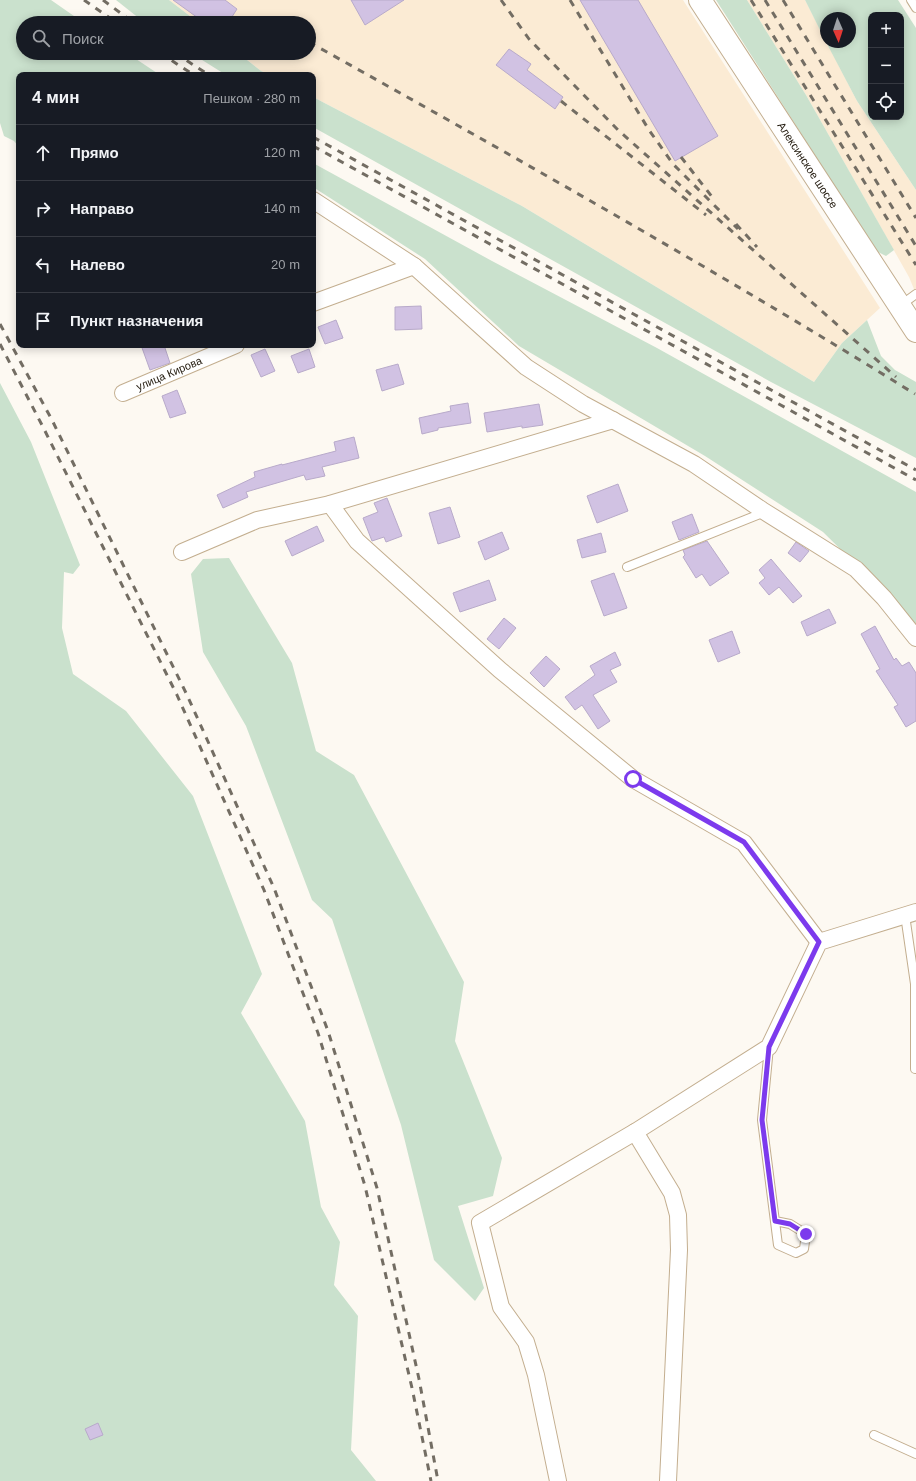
<!DOCTYPE html>
<html lang="ru">
<meta charset="utf-8">
<style>
body{margin:0;font-family:Helvetica,sans-serif;background:#242831;color:#f1f3f6}
.controls{position:absolute;right:12px;top:12px;display:grid;overflow:hidden;border-radius:8px;box-shadow:0 2px 10px #0003}
.controls button{width:36px;height:36px;display:grid;place-items:center;padding:0;border:0;border-bottom:1px solid #363941;background:#171b24;color:#f1f3f6;font:20px sans-serif}
.compass{position:absolute;left:820px;top:12px;width:36px;height:36px;border-radius:50%;background:#171b24;box-shadow:0 2px 10px #0003;rotate:177deg}
.stop{position:absolute;width:12px;height:12px;margin:-9px;border:3px solid #7c3aed;border-radius:50%;background:#fff}
.stop.end{background:#7c3aed;border-color:#fff;box-shadow:0 1px 4px #0008}
.list{margin:0;padding:0;list-style:none}
h2{display:flex;justify-content:space-between;align-items:center;height:52px;margin:0;padding:0 16px;font-size:17px}
h2 small{font-size:13px;font-weight:400;color:#9ea1a6}
.list li{display:grid;grid-template-columns:26px 1fr auto;gap:12px;align-items:center;box-sizing:border-box;height:56px;padding:0 16px;border-top:1px solid #363941}
.list b{display:block;font-size:15px;white-space:nowrap}
.list em{font-size:13px;font-style:normal;color:#9ea1a6}
.icon{flex:none;width:22px;height:22px;fill:none;stroke:currentColor;stroke-width:2;stroke-linecap:round;stroke-linejoin:round}
.map{position:relative;flex:none;width:916px;height:1481px;overflow:hidden}
.search{position:absolute;background:#171b24;box-shadow:0 2px 10px #0003;left:16px;top:16px;width:300px;height:44px;display:flex;align-items:center;gap:10px;box-sizing:border-box;padding:0 14px;border-radius:22px;color:#9ea1a6;font-size:15px}
.panel{position:absolute;background:#171b24;box-shadow:0 2px 10px #0003;left:16px;top:72px;width:300px;height:276px;border-radius:8px}
.map>svg:first-child{display:block}
.built{fill:#fbebd4}
.green{fill:#cae1cd;fill-rule:evenodd}
.building{fill:#d1c2e3;stroke:#b8aaca}
.lines{fill:none;stroke-linecap:round;stroke-linejoin:round}
.service-casing{stroke:#c3ae8f;stroke-width:10}
.minor-casing{stroke:#c3ae8f;stroke-width:18}
.secondary-casing{stroke:#c3ae8f;stroke-width:24}
.service{stroke:#fff;stroke-width:8}
.minor{stroke:#fff;stroke-width:16}
.secondary{stroke:#fff;stroke-width:22}
.rail{stroke:#736d63;stroke-width:3;stroke-dasharray:7 7;stroke-linecap:butt}
.route{stroke:#7c3aed;stroke-width:5}
.labels{text-anchor:middle;stroke-width:4;stroke-linejoin:round;paint-order:stroke}
.street-label{font-size:11px;fill:#221a0e;stroke:#fff}
</style>
<div class="map">
<svg width="916" height="1481" viewBox="0 0 916 1481">
<rect width="100%" height="100%" fill="#fdf9f2"/>
<g class="built">
<path d="M169,0H683L880,308L842,343L814,382L522,206L313,97V75H270L261,71L238,53H309V23H199Z"/>
<path d="M747,0H805L857,101L916,190V294L909,277L806,95Z"/>
</g>
<g class="green">
<path d="M0,0H51L84,23H23V53H127L160,75H19V147L14,141L4,136L0,123Z"/>
<path d="M116,0H169L199,23H145Z"/>
<path d="M716,0H747L806,95L894,250L886,256L876,251Z"/>
<path d="M805,0H898L916,28V190L857,101L826,42H850V18H826V42ZM871,15H901V117H871Z"/>
<path d="M191,53H238L261,71L270,75H226Z"/>
<path d="M313,97L522,206L814,382L842,343L867,320L881,356L895,370L916,382V458L771,382L313,127Z"/>
<path d="M313,163L492,261L657,348L916,492V627L910,618L823,532L705,456L519,346L425,259L313,187Z"/>
<path d="M0,383L31,442L80,565L73,574L64,572L62,628L73,674L126,711L193,796L262,974L241,1013L305,1121L321,1207L340,1242L334,1285L358,1316L351,1450L376,1481H0Z"/>
<path d="M229,558L292,663L316,751L354,775L464,982L455,1041L502,1158L493,1196L458,1206L484,1288L475,1301L434,1260L401,1125L332,919L312,900L246,726L203,652L191,574L203,559Z"/>
</g>
<g class="building">
<path d="M173,0H225L237,9L228,23H205Z"/>
<path d="M351,0H404L365,25Z"/>
<path d="M580,0H638L718,136L675,161Z"/>
<path d="M509,49L531,64L527,70L563,97L555,109L496,65Z"/>
<path d="M421,306L422,329L395,330V307Z"/>
<path d="M336,320L343,338L325,344L318,327Z"/>
<path d="M141,345H164L170,363L150,370Z"/>
<path d="M265,349L275,371L261,377L251,355Z"/>
<path d="M309,349L315,367L298,373L291,356Z"/>
<path d="M398,364L404,384L382,391L376,370Z"/>
<path d="M177,390L186,413L170,418L162,396Z"/>
<path d="M468,403L471,423L438,428V430L422,434L419,418L451,411L450,406Z"/>
<path d="M539,404L543,425L522,428V426L487,432L484,413Z"/>
<path d="M354,437L359,458L322,467L325,476L306,480L304,475L246,492L248,497L223,508L217,495L255,477L254,472L282,464V465L336,451L334,442Z"/>
<path d="M618,484L628,511L597,523L587,496Z"/>
<path d="M387,498L402,536L386,542L384,537L372,541L363,518L378,512L374,503Z"/>
<path d="M450,507L460,537L438,544L429,513Z"/>
<path d="M692,514L699,532L679,540L672,522Z"/>
<path d="M317,526L324,541L292,556L285,541Z"/>
<path d="M502,532L509,549L485,560L478,542Z"/>
<path d="M601,533L606,552L582,558L577,540Z"/>
<path d="M707,541L729,573L710,586L702,574L696,578L683,557L685,555L683,550Z"/>
<path d="M796,542L809,551L800,562L788,553Z"/>
<path d="M771,559L802,596L793,603L779,587L769,595L759,583L765,578L759,570Z"/>
<path d="M614,573L627,608L604,616L591,581Z"/>
<path d="M489,580L496,600L460,612L453,593Z"/>
<path d="M829,609L836,623L807,636L801,622Z"/>
<path d="M504,618L516,628L499,649L487,639Z"/>
<path d="M875,626L894,660L896,658L902,666L909,662L916,673V721L906,727L894,707L898,705L876,671L880,669L861,634Z"/>
<path d="M732,631L740,653L718,662L709,640Z"/>
<path d="M615,652L621,665L610,670L617,682L593,695L610,721L598,729L582,705L575,710L565,697L595,675L590,666Z"/>
<path d="M546,656L560,669L544,687L530,673Z"/>
<path d="M98,1423L103,1435L90,1440L85,1429Z"/>
</g>
<g class="lines">
<g class="service-casing">
<g id="service">
<path d="M911,0L916,8"/>
<path d="M901,305L916,294"/>
<path d="M627,567L765,512"/>
<path d="M905,915L915,984V1069"/>
<path d="M769,1047L762,1120L778,1245L796,1253L804,1249L806,1234L790,1224L775,1221"/>
<path d="M874,1435L916,1454"/>
</g>
</g>
<g class="minor-casing">
<g id="minor">
<path d="M313,200L414,266L526,367L583,404L694,464L762,510L856,569L884,598L916,638"/>
<path d="M313,303L414,266"/>
<path id="s1" d="M123,393L236,345"/>
<path d="M330,504L357,541L500,670L633,779L744,843L819,942"/>
<path d="M182,552L257,520L330,504L613,420"/>
<path d="M635,1132L672,1193L678,1215L679,1250L668,1481"/>
<path d="M558,1481L536,1375L526,1342L501,1307L480,1223L635,1132L769,1047L819,942L916,912"/>
</g>
</g>
<g class="secondary-casing">
<g id="secondary">
<path id="s2" d="M700,0L916,331"/>
</g>
</g>
<use href="#service" class="service"/>
<use href="#minor" class="minor"/>
<use href="#secondary" class="secondary"/>
<g class="rail">
<path d="M84,0L117,23"/>
<path d="M103,0L134,23"/>
<path d="M501,0L529,39L618,130L896,377"/>
<path d="M570,0L649,130L673,164L738,229"/>
<path d="M751,0L916,265"/>
<path d="M765,0L916,246"/>
<path d="M783,0L916,218"/>
<path d="M269,20L275,23"/>
<path d="M309,42C513,156 717,271 915,394"/>
<path d="M160,53L194,75"/>
<path d="M175,53L209,75"/>
<path d="M561,101L706,215"/>
<path d="M313,137L916,470"/>
<path d="M313,146L916,480"/>
<path d="M681,157L713,198"/>
<path d="M736,224L757,247"/>
<path d="M0,324L52,420L187,695L274,888L328,1031L377,1188L419,1379L438,1481"/>
<path d="M0,344L44,429L177,695L264,890L318,1033L365,1186L412,1388L431,1481"/>
</g>
</g>
<g class="lines">
<path class="route" d="M633,779L744,842L819,942L769,1047L762,1120L775,1221L790,1224L806,1234"/>
</g>
<g class="labels">
<g class="street-label">
<text dy="4" stroke="none"><textPath href="#s2" startOffset="197">Алексинское шоссе</textPath></text>
<text dy="4" stroke="none"><textPath href="#s1" startOffset="50">улица Кирова</textPath></text>
</g>
</g>
</svg>
<div class="controls">
<button>+</button>
<button>−</button>
<button><svg class="icon" aria-label="locate" viewBox="0 0 24 24"><circle cx="12" cy="12" r="6"/><path d="M12 2v4M12 18v4M2 12h4M18 12h4"/></svg></button>
</div>
<svg class="compass" viewBox="-18 -18 36 36"><path d="M0-13l5 13h-10z" fill="#e53935"/><path d="M0 13l5-13h-10z" fill="#9ea1a6"/></svg>
<div class="stop" style="left:633px;top:779px"></div>
<div class="stop end" style="left:806px;top:1234px"></div>
<div class="search"><svg class="icon" aria-label="search" viewBox="0 0 24 24"><circle cx="10" cy="10" r="6"/><path d="M15 15l6 6"/></svg>Поиск</div>
<section class="panel">
<h2>4 мин<small>Пешком · 280 m</small></h2>
<ul class="list">
<li><svg class="icon" aria-label="ahead" viewBox="0 0 24 24"><path d="M12 20V5M6 11l6-6 6 6"/></svg><div><b>Прямо</b></div><em>120 m</em></li>
<li><svg class="icon" aria-label="right" viewBox="0 0 24 24"><path d="M7 20v-9h11M14 6l5 5-5 5"/></svg><div><b>Направо</b></div><em>140 m</em></li>
<li><svg class="icon" aria-label="left" viewBox="0 0 24 24"><path d="M17 20v-9H6M10 6l-5 5 5 5"/></svg><div><b>Налево</b></div><em>20 m</em></li>
<li><svg class="icon" aria-label="arrive" viewBox="0 0 24 24"><path d="M6 21V4h12l-3 4 3 4H6"/></svg><div><b>Пункт назначения</b></div></li>
</ul>
</section>
</div>
